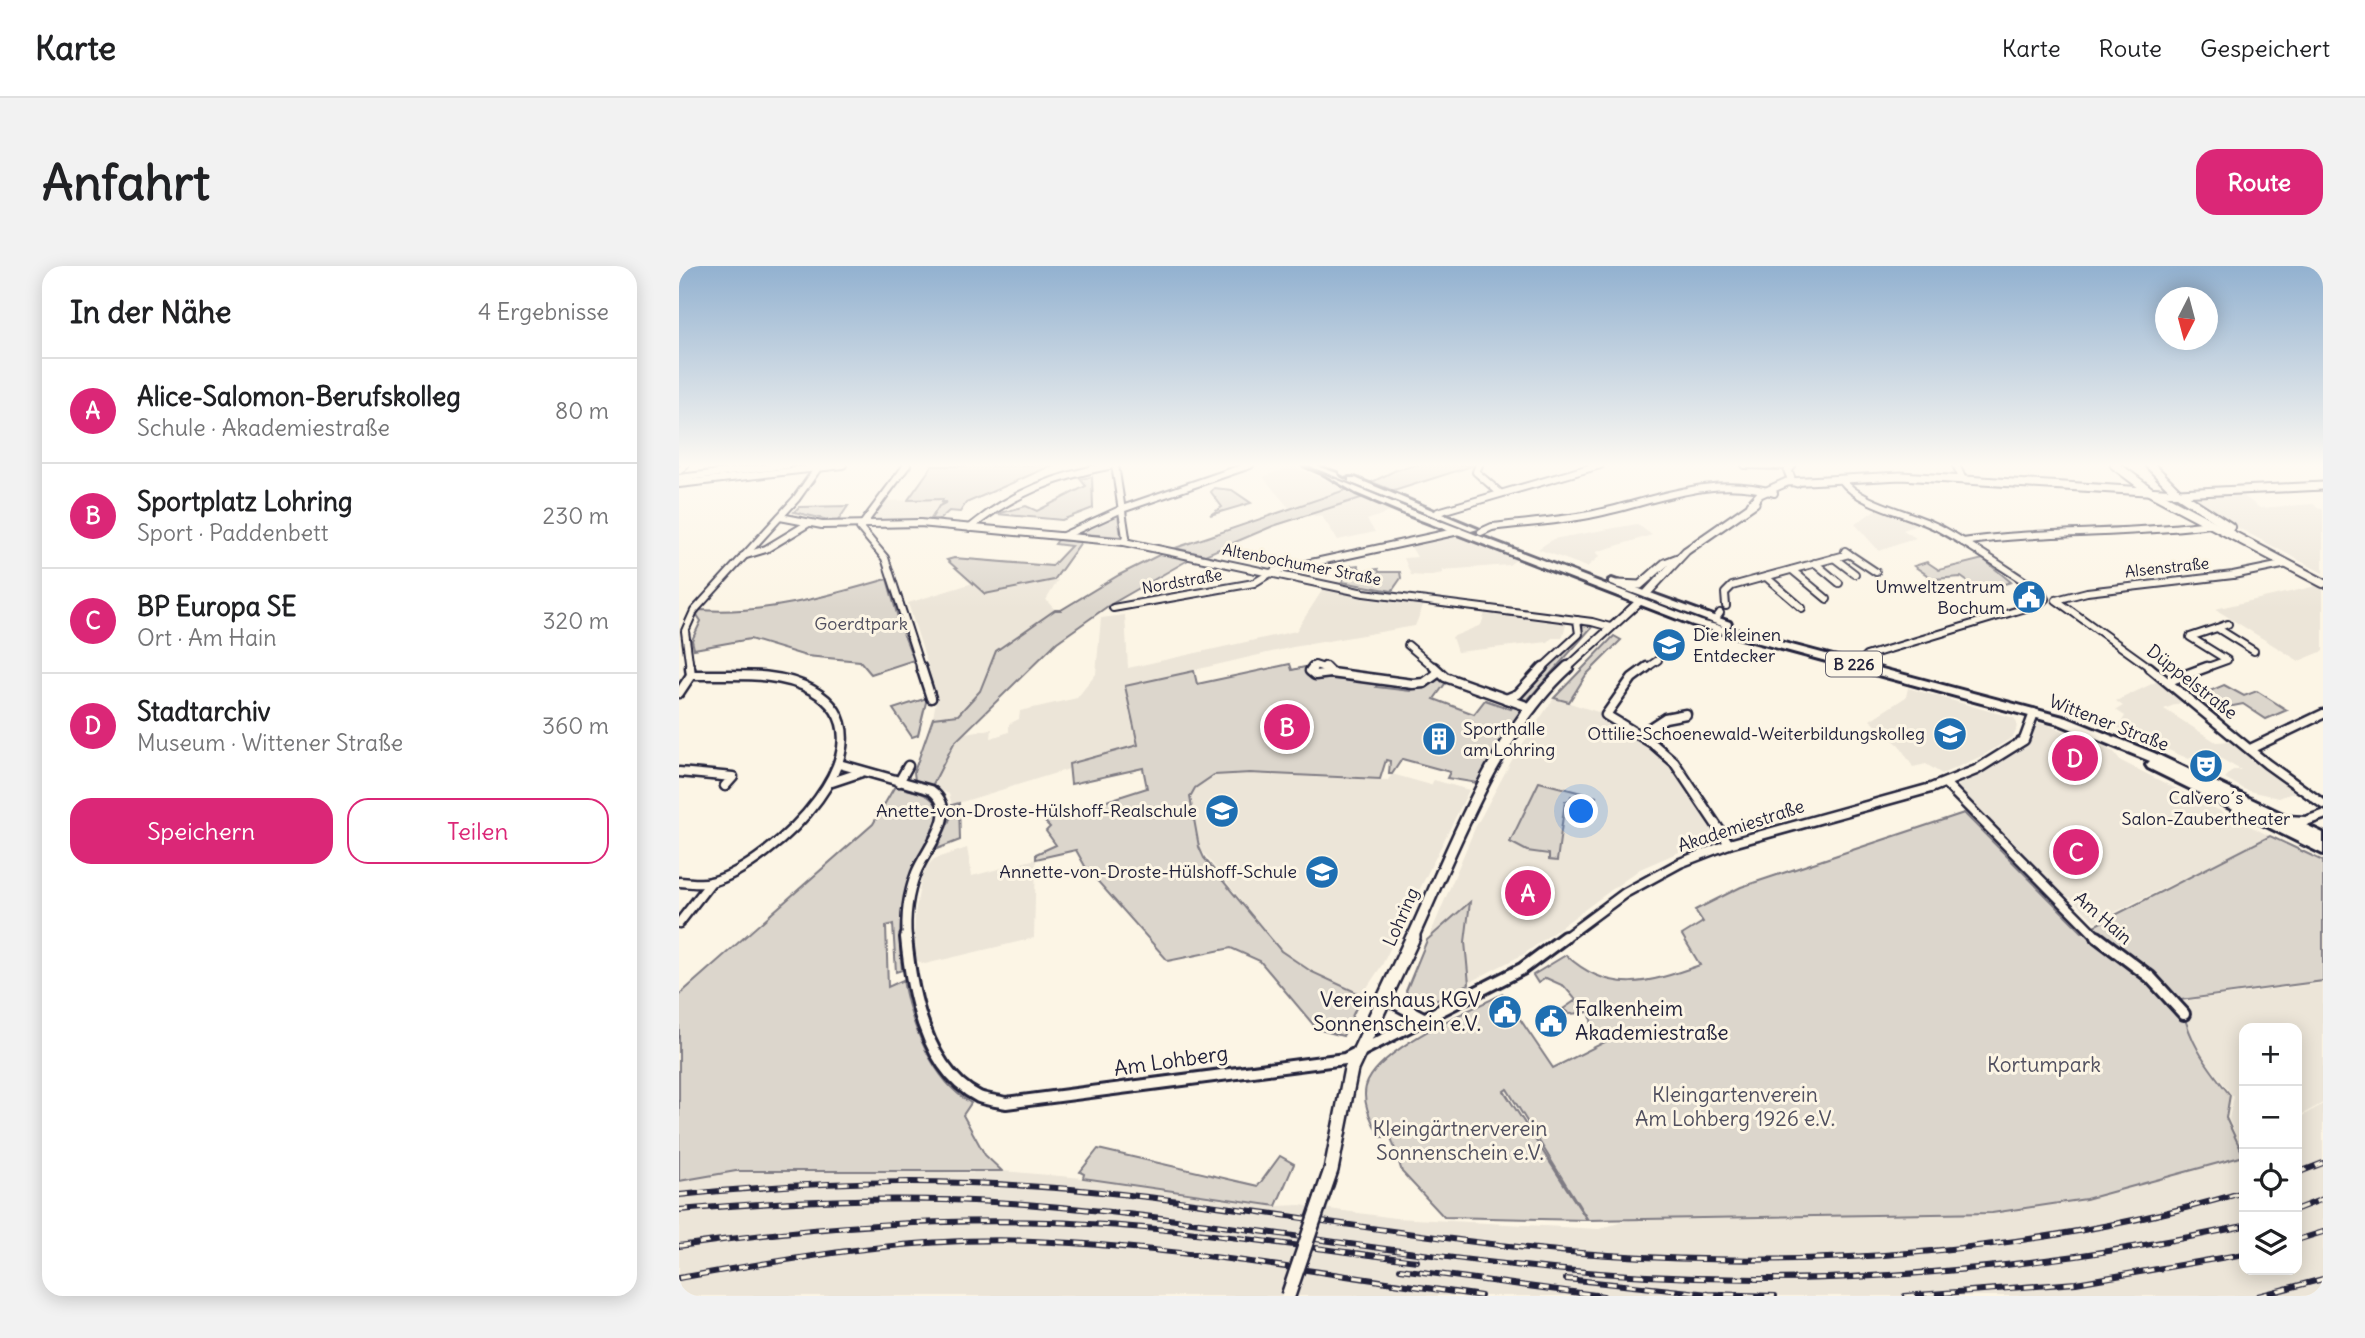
<!DOCTYPE html>
<html lang="de">
<meta charset="utf-8">
<style>
body{margin:0;font-family:Delius,sans-serif;background:#f2f2f2;color:#202124}
.controls{position:absolute;right:21px;bottom:21px;display:grid;overflow:hidden;border-radius:14px;box-shadow:0 4px 18px #0003}
.controls button{width:63px;height:63px;display:grid;place-items:center;padding:0;border:0;border-bottom:2px solid #e0e0e0;background:#fff;color:#202124;font:35px sans-serif}
.compass{position:absolute;left:1476px;top:21px;width:63px;height:63px;border-radius:50%;background:#fff;box-shadow:0 4px 18px #0003;rotate:186deg}
.you{position:absolute;left:903px;top:546px;width:24px;height:24px;margin:-18px;border:5px solid #fff;border-radius:50%;background:#1a73e8;box-shadow:0 0 0 10px #1a73e833}
.badge{display:grid;place-items:center;width:46px;height:46px;border-radius:50%;background:#db2777;color:#fff;font-size:23px;font-weight:700}
.pin{position:absolute;translate:-50% -50%;border:4px solid #fff;box-shadow:0 2px 7px #0006}
.list{margin:0;padding:0;list-style:none}
h2{display:flex;justify-content:space-between;align-items:center;height:91px;margin:0;padding:0 28px;font-size:30px}
h2 small{font-size:23px;font-weight:400;color:#757577}
.list li{display:grid;grid-template-columns:46px 1fr auto;gap:21px;align-items:center;box-sizing:border-box;height:105px;padding:0 28px;border-top:2px solid #e0e0e0}
.list b{display:block;font-size:26px;white-space:nowrap}
.list p{margin:0;font-size:23px;white-space:nowrap;color:#757577}
.list em{font-size:23px;font-style:normal;color:#757577}
.actions{display:flex;gap:14px;padding:21px 28px}
.actions a{flex:1;padding:16px 0;border:2px solid #db2777;border-radius:21px;text-align:center;font-size:24px;color:#db2777}
.actions .main{background:#db2777;color:#fff}
.icon{flex:none;width:38px;height:38px;fill:none;stroke:currentColor;stroke-width:2;stroke-linecap:round;stroke-linejoin:round}
.map{position:relative;flex:none;width:1644px;height:1030px;overflow:hidden;border-radius:21px}
header{display:flex;align-items:center;gap:42px;box-sizing:border-box;height:98px;padding:0 35px;background:#fff;border-bottom:2px solid #e0e0e0}
header strong{font-size:33px}
nav{display:flex;gap:38px;margin-inline-start:auto;font-size:24px}
.intro{display:flex;align-items:center;justify-content:space-between;box-sizing:border-box;height:168px;padding:0 42px}
h1{margin:0;font-size:49px}
.button{padding:18px 32px;border-radius:21px;background:#db2777;color:#fff;font-size:24px;font-weight:700}
main{display:flex;gap:42px;padding:0 42px}
aside{flex:1;background:#fff;border-radius:21px;box-shadow:0 4px 18px #0003}
.map>svg:first-child{display:block}
.built{fill:#ece5d8}
.green{fill:#dcd6cc;stroke:#7f7c84;stroke-width:2}
.lines{fill:none;stroke-linecap:round;stroke-linejoin:round}
.minor-far2-casing{stroke:#22223b;stroke-width:10}
.minor-far1-casing{stroke:#22223b;stroke-width:13}
.minor-casing{stroke:#22223b;stroke-width:16}
.tertiary-far2-casing{stroke:#22223b;stroke-width:11}
.tertiary-far1-casing{stroke:#22223b;stroke-width:15}
.tertiary-casing{stroke:#22223b;stroke-width:18}
.secondary-casing{stroke:#22223b;stroke-width:12}
.primary-casing{stroke:#22223b;stroke-width:6}
.minor-far2{stroke:#fcf5e5;stroke-width:6}
.minor-far1{stroke:#fcf5e5;stroke-width:8}
.minor{stroke:#fcf5e5;stroke-width:10}
.tertiary-far2{stroke:#fcf5e5;stroke-width:7}
.tertiary-far1{stroke:#fcf5e5;stroke-width:10}
.tertiary{stroke:#fcf5e5;stroke-width:13}
.secondary{stroke:#fcf5e5;stroke-width:8}
.primary{fill:#fcf5e5;fill-rule:evenodd}
.tram{stroke:#22223b;stroke-width:2}
.rail-casing{stroke:#22223b;stroke-width:6}
.rail{stroke:#fcf5e5;stroke-width:3.5;stroke-dasharray:10;stroke-linecap:butt}
.tertiary-bridge-casing{stroke:#22223b;stroke-width:18;stroke-linecap:butt}
.tertiary-bridge{stroke:#fcf5e5;stroke-width:13}
.labels{text-anchor:middle;stroke-width:6;stroke-linejoin:round;paint-order:stroke}
.far-street-label{font-size:16px;fill:#22223b;stroke:#fcf5e5}
.shield{fill:#fcf5e5;stroke:#63616e;stroke-width:2}
.shield-label{font-size:16px;font-weight:bold;fill:#22223b}
.poi-label{font-size:18px;fill:#22223b;stroke:#fcf5e5;text-anchor:end}
.park-label{font-size:18px;fill:#504f5f;stroke:#fcf5e5}
.street-label{font-size:18px;fill:#22223b;stroke:#fcf5e5}
.near-poi-label{font-size:21px;fill:#22223b;stroke:#fcf5e5;text-anchor:end}
.near-street-label{font-size:21px;fill:#22223b;stroke:#fcf5e5}
.near-park-label{font-size:21px;fill:#504f5f;stroke:#fcf5e5}
</style>
<header>
<strong>Karte</strong>
<nav><a>Karte</a><a>Route</a><a>Gespeichert</a></nav>
</header>
<div class="intro"><h1>Anfahrt</h1><a class="button">Route</a></div>
<main>
<aside>
<h2>In der Nähe<small>4 Ergebnisse</small></h2>
<ul class="list">
<li><span class="badge">A</span><div><b>Alice-Salomon-Berufskolleg</b><p>Schule · Akademiestraße</p></div><em>80 m</em></li>
<li><span class="badge">B</span><div><b>Sportplatz Lohring</b><p>Sport · Paddenbett</p></div><em>230 m</em></li>
<li><span class="badge">C</span><div><b>BP Europa SE</b><p>Ort · Am Hain</p></div><em>320 m</em></li>
<li><span class="badge">D</span><div><b>Stadtarchiv</b><p>Museum · Wittener Straße</p></div><em>360 m</em></li>
</ul>
<div class="actions"><a class="main">Speichern</a><a>Teilen</a></div>
</aside>
<div class="map">
<svg width="1644" height="1030" viewBox="0 0 1644 1030">
<rect width="100%" height="100%" fill="#fcf5e5"/>
<filter id="ink" filterUnits="userSpaceOnUse"><feTurbulence type="fractalNoise" baseFrequency=".0143" numOctaves="2"/><feDisplacementMap in="SourceGraphic" scale="14" xChannelSelector="R" yChannelSelector="G"/><feConvolveMatrix kernelMatrix="1 2 1 2 8 2 1 2 1" color-interpolation-filters="sRGB"/></filter>
<g filter="url(#ink)">
<g class="built">
<path d="M614,200L630,207L669,223L610,242L584,211Z"/>
<path d="M1560,227L1581,242L1634,238L1644,244V307L1552,258L1517,234L1523,230Z"/>
<path d="M685,231L716,244L688,254L696,266L659,274L642,249L636,250L631,247Z"/>
<path d="M264,233L263,235H269L266,240H260L250,256L191,254L206,235Z"/>
<path d="M1202,240L1243,257L1224,264L1237,272L1200,285L1176,258Z"/>
<path d="M958,258L973,269L917,286L921,290L908,301L859,283L874,273Z"/>
<path d="M780,268L837,290L838,293L830,299L764,304V307L747,310L732,309L725,292L738,291L731,279Z"/>
<path d="M379,314L367,334L376,344L318,385L301,425L279,449L254,452L258,429L229,337L294,317L306,328Z"/>
<path d="M1637,320L1644,322V385L1620,395L1536,343Z"/>
<path d="M644,323L745,338L736,360L614,381L447,420L459,479L406,492L390,498V503L273,539L270,528L253,520L275,478L286,467L313,463L312,472L330,466V458L340,453L341,445L398,432L417,408L422,352L446,349L449,402L617,365Z"/>
<path d="M806,347L847,351L888,356L883,372H873L869,376L778,386L773,371L802,359Z"/>
<path d="M1481,414L1506,435L1485,443L1537,476L1553,475L1616,526L1600,532L1567,524L1546,512L1554,504H1562L1530,486L1526,489L1518,485L1510,493L1439,462L1446,450L1437,444L1444,440L1437,435Z"/>
<path d="M1229,422L1335,452L1338,456L1337,465L1334,471L1305,489L1263,508L1247,498L1234,501L1220,479L1191,454L1227,431Z"/>
<path d="M875,432L922,447L924,453L975,485L992,500L1037,570L961,603L845,688L779,722L746,681L796,562L834,492Z"/>
<path d="M1357,458H1367L1435,486L1442,495L1591,570L1416,656L1391,631L1384,634L1275,522L1344,482L1353,472Z"/>
<path d="M571,507L709,514L713,508L752,519L755,514L790,524L703,699L683,729L633,706L602,685L520,581L511,531L516,522L535,509Z"/>
<path d="M288,582L293,610L357,593L355,672L246,698L238,695L234,690L236,647L244,604L255,593Z"/>
<path d="M1644,717V837L1618,851V762H1565V888L1550,853L1555,831L1521,788L1509,761L1505,735Z"/>
<path d="M1644,838V1030H0V915L57,905L173,903L294,907L306,889L323,905L404,912L597,940L621,939L716,952L920,963L953,953L1313,947L1407,933L1565,890V1004H1618V853Z"/>
</g>
<g class="green">
<path d="M374,199L287,237L281,246L270,245L261,253H252L260,240L268,236H263L264,233L229,234L253,200Z"/>
<path d="M737,199H796L715,225L693,216L717,204Z"/>
<path d="M413,211L414,242L383,254L318,248L347,240L358,245L407,220L401,213Z"/>
<path d="M535,222L553,224L572,237L531,249L543,241L532,226Z"/>
<path d="M669,223L685,231L594,260L526,289L496,282Z"/>
<path d="M169,240L158,256L115,246L120,241Z"/>
<path d="M439,248L442,271L393,267Z"/>
<path d="M379,274L402,276L375,314L306,328L268,294L275,292L373,300L392,280L376,278Z"/>
<path d="M484,287L511,293L429,340L378,376L275,477L253,520L236,515L235,506L254,452L279,449L301,425L317,385L376,344H382L440,309Z"/>
<path d="M1304,293L1332,316L1302,325L1282,311L1254,313L1235,300L1248,296L1260,304Z"/>
<path d="M679,299L682,306L699,303L700,306H721L722,312L713,325L663,316L672,300Z"/>
<path d="M208,313L222,362L235,394L192,408L181,395L127,390L71,373L15,383L13,374L22,355L18,349L21,344C83,349 149,330 208,313Z"/>
<path d="M904,358L913,361L846,437L839,434L888,381L902,371Z"/>
<path d="M935,370L942,374L907,409L890,436L875,432Z"/>
<path d="M611,398L613,404L630,400L627,406L636,412L699,416L697,421L731,425L734,421L760,411L768,415L755,433L795,448L806,434L832,443L835,439L844,442L798,517L768,512L771,506L723,493L713,508H710L711,495L707,494L701,513L571,507L535,509L516,522L511,531L520,581L525,592L602,685L633,706L683,729L664,770L638,763L581,695L552,682L489,695L407,602L397,584L357,593V588L377,579L367,565L371,561L365,555L468,522L464,502L392,518L390,498L459,479L446,420L515,405L518,418Z"/>
<path d="M1545,419L1565,430L1578,425L1608,444L1587,453L1564,438L1544,442L1526,427Z"/>
<path d="M248,432L239,469L233,471L214,443Z"/>
<path d="M860,516L918,531L892,530L890,535H886L878,595L870,594V588L848,585L831,576Z"/>
<path d="M216,520C236,526 259,526 260,550C231,608 215,637 223,704L217,706L214,658L207,660L209,721L224,714C231,755 253,815 292,837L284,849L306,889L323,905H57L0,915V729L194,558Z"/>
<path d="M280,537L281,574L258,583L273,548V539Z"/>
<path d="M1285,547L1403,666L1591,570L1644,595V715L1501,734C1510,776 1525,796 1551,829L1547,852L1565,890L1407,933L1313,947L909,954L828,823L825,825L908,954L765,951L723,906L712,871H701C693,856 680,833 689,815C706,780 788,745 824,728L874,802L926,776L907,765L913,762L911,746L891,748L884,743L897,734L885,720L867,712L859,717L854,709L887,689C931,730 970,717 1021,699L1003,669L1024,656L1016,644L1062,621Z"/>
<path d="M791,636L786,676L790,718L752,736L732,733L727,725L748,674Z"/>
<path d="M419,883L579,920L601,890L615,898L597,940L404,912L405,908L401,906Z"/>
</g>
<g class="lines">
<g class="minor-far2-casing">
<g id="minor-far2">
<path d="M228,199L181,262L206,292L242,403"/>
<path d="M436,199L447,271L445,276"/>
<path d="M800,199L797,206L821,227"/>
<path d="M1066,199L1112,200"/>
<path d="M1277,199L1284,214"/>
<path d="M0,205L6,199"/>
<path d="M0,212L108,199"/>
<path d="M1163,214C1181,239 1232,247 1260,262C1295,281 1328,304 1362,326L1366,333L1360,338L1187,390L1180,400"/>
<path d="M0,218L164,199"/>
<path d="M759,246L921,199"/>
<path d="M101,251L143,259L241,257L445,276L685,327L913,356L931,361"/>
<path d="M291,262C333,227 380,209 434,199"/>
<path d="M802,266L813,261C845,257 878,255 910,249C972,237 1032,207 1095,227"/>
<path d="M384,270L443,243L571,199"/>
<path d="M1284,276C1366,264 1449,269 1531,258"/>
<path d="M1170,288L1197,306"/>
<path d="M64,290L87,283L130,257"/>
<path d="M1155,292L1176,308"/>
<path d="M1136,297L1160,317"/>
<path d="M1113,304L1148,333"/>
<path d="M1087,311L1123,342"/>
<path d="M1047,340L1046,327L1053,320L1170,288L1166,285"/>
<path d="M434,342L575,317L595,305L780,265"/>
<path d="M1036,354L1041,347"/>
<path d="M1538,362L1549,358"/>
<path d="M729,379L757,403"/>
<path d="M11,403L6,365L15,345L117,233L141,199"/>
<path d="M633,403L636,399L648,403"/>
<path d="M862,403L900,368L898,354"/>
<path d="M966,403L979,394"/>
<path d="M1473,403L1377,334L1408,326L1554,309L1608,298"/>
<path d="M1523,403L1548,394L1511,371L1538,362L1575,385"/>
</g>
</g>
<g class="minor-far1-casing">
<g id="minor-far1">
<path d="M242,401L252,432"/>
<path d="M634,401L631,405L636,409L652,407"/>
<path d="M646,401L652,407"/>
<path d="M755,401L766,411L853,442"/>
<path d="M968,401L953,412L927,449L973,477L995,496L1050,578"/>
<path d="M1470,401L1588,498L1644,538"/>
<path d="M652,407L734,418L745,417L759,407"/>
<path d="M1490,415L1528,401"/>
<path d="M0,427L12,409L11,401"/>
<path d="M827,433L839,428L864,401"/>
<path d="M960,469L986,452L1007,448"/>
<path d="M1571,483L1644,448"/>
<path d="M160,498L252,524C283,547 247,581 237,607C229,628 226,650 228,673"/>
<path d="M0,506L54,511L46,520"/>
<path d="M153,516L183,506"/>
<path d="M220,516L229,500"/>
<path d="M1266,517L1420,673"/>
<path d="M1607,554L1627,555L1644,549"/>
<path d="M0,616C10,616 22,619 32,616C93,600 223,475 133,424C99,404 50,410 12,409"/>
<path d="M0,657L32,616"/>
<path d="M884,673L946,627L1001,597L1050,578L1252,522L1297,504L1345,474L1355,447"/>
</g>
</g>
<g class="minor-casing">
<g id="minor">
<path d="M227,671C232,725 246,804 300,831C308,834 319,835 327,837L666,793L843,703L886,671"/>
<path d="M1418,671L1471,711L1505,748"/>
<path d="M707,732L746,753"/>
</g>
</g>
<g class="tertiary-far2-casing">
<g id="tertiary-far2">
<path d="M1113,199L1109,205L1113,215L1118,217"/>
<path d="M1072,238L1081,228L1108,216L1222,210L1499,227L1644,220"/>
<path d="M939,318L961,319L986,297L999,292"/>
<path d="M967,328L1007,285L1076,237"/>
<path d="M887,403L960,336"/>
</g>
</g>
<g class="tertiary-far1-casing">
<path id="tertiary-far1" d="M733,673C774,584 815,468 889,401"/>
</g>
<g class="tertiary-casing">
<path id="tertiary" d="M642,933L652,904L672,803L734,671"/>
</g>
<g class="secondary-casing">
<g id="secondary">
<path d="M1436,199L1472,226L1644,317"/>
<path d="M1471,199L1499,227L1551,261"/>
</g>
</g>
<g class="primary-casing">
<g id="primary">
<path d="M624,199H635L658,207L659,210L683,223L735,245L1022,355L1388,452L1475,487L1644,567V588L1469,502L1467,499L1471,495L1380,458L1014,359L729,249L677,227L645,208Z"/>
<path d="M670,212H676L799,263L792,265L670,216Z"/>
<path d="M933,313L1051,356L1052,358L1051,360H1043L930,318V314Z"/>
</g>
</g>
<use href="#minor-far2" class="minor-far2"/>
<use href="#minor-far1" class="minor-far1"/>
<use href="#minor" class="minor"/>
<use href="#tertiary-far2" class="tertiary-far2"/>
<use href="#tertiary-far1" class="tertiary-far1"/>
<use href="#tertiary" class="tertiary"/>
<use href="#secondary" class="secondary"/>
<use href="#primary" class="primary"/>
<path class="tram" d="M625,199L763,255"/>
<g class="rail-casing">
<g id="rail">
<path d="M1618,907L1644,897"/>
<path d="M0,929C152,913 290,911 442,928C605,946 767,978 930,989C1142,1003 1360,986 1565,926"/>
<path d="M1618,943L1644,933"/>
<path d="M0,944C111,934 220,930 332,937C545,952 755,999 968,1010C1169,1021 1368,1002 1565,960"/>
<path d="M1618,974L1644,966"/>
<path d="M0,980C122,962 246,952 369,956C493,960 615,980 738,995"/>
<path d="M721,1003L924,1030"/>
<path d="M0,1012C116,992 235,970 354,975C504,981 653,1009 802,1030"/>
<path d="M887,1013L1030,1028L1096,1030"/>
<path d="M1226,1030L1397,1017L1565,988"/>
<path d="M1579,1030L1644,1013"/>
</g>
</g>
<use href="#rail" class="rail"/>
<g class="tertiary-bridge-casing">
<path id="tertiary-bridge" d="M609,1030L642,933"/>
</g>
<use href="#tertiary-bridge" class="tertiary-bridge"/>
</g>
</g>
<linearGradient id="sky" x2="0" y2="1"><stop stop-color="#92b1d0"/><stop offset="0.58" stop-color="#fefaf3"/><stop offset="1" stop-color="#fefaf3" stop-opacity="0"/></linearGradient>
<rect width="1644" height="343" fill="url(#sky)"/>
<defs>
<g id="civic-disc" transform="scale(1.75)"><circle r="9.5" fill="#1f6fb2" stroke="#fcf5e5"/><path d="M-.6-6.5H3V-4.5H.6V-3L4-1V1h2V6H-6V1h2V-1L-.6-3ZM-1.2 2.5V6h2.4V2.5Z" fill="#fff"/></g>
<g id="school-disc" transform="scale(1.75)"><circle r="9.5" fill="#1f6fb2" stroke="#fcf5e5"/><path d="M0-5L7-2L0 1L-7-2ZM-4 1L0 2.5L4 1V4Q0 6-4 4Z" fill="#fff"/></g>
<g id="building-disc" transform="scale(1.75)"><circle r="9.5" fill="#1f6fb2" stroke="#fcf5e5"/><path d="M-4-6H4V6H1V3H-1V6H-4ZM-2.5-4.3h1.7v1.8h-1.7ZM.8-4.3h1.7v1.8H.8ZM-2.5-1h1.7V.8h-1.7ZM.8-1h1.7V.8H.8Z" fill="#fff"/></g>
<g id="theatre-disc" transform="scale(1.75)"><circle r="9.5" fill="#1f6fb2" stroke="#fcf5e5"/><path d="M-5-5.5Q0-4 5-5.5V0Q5 5 0 6Q-5 5-5 0ZM-3.3-2.5H-1v1.5H-3.3ZM1-2.5H3.3v1.5H1ZM-2.8 1Q0 5.5 2.8 1Z" fill="#fff"/></g>
</defs>
<g fill-rule="evenodd">
<use href="#civic-disc" x="1350" y="331"/>
<use href="#school-disc" x="990" y="379"/>
<use href="#school-disc" x="1271" y="468"/>
<use href="#building-disc" x="760" y="473"/>
<use href="#theatre-disc" x="1527" y="500"/>
<use href="#school-disc" x="543" y="545"/>
<use href="#school-disc" x="643" y="606"/>
<use href="#civic-disc" x="826" y="746"/>
<use href="#civic-disc" x="872" y="755"/>
</g>
<g class="labels">
<g class="far-street-label">
<text transform="translate(623 298) rotate(11)" y="6">Altenbochumer Straße</text>
<text transform="translate(1488 301) rotate(-6)" y="6">Alsenstraße</text>
<text transform="translate(503 315) rotate(-10)" y="6">Nordstraße</text>
</g>
<rect class="shield" x="1147" y="385.5" width="56" height="25" rx="5"/>
<g class="shield-label">
<text x="1175" y="404">B 226</text>
</g>
<g class="poi-label">
<text x="1326" y="327">Umweltzentrum<tspan x="1326" dy="21">Bochum</tspan></text>
<text x="1014" y="375" text-anchor="start">Die kleinen<tspan x="1014" dy="21">Entdecker</tspan></text>
<text x="784" y="469" text-anchor="start">Sporthalle<tspan x="784" dy="21">am Lohring</tspan></text>
<text x="1246" y="474">Ottilie-Schoenewald-Weiterbildungskolleg</text>
<text x="1527" y="538" text-anchor="middle">Calvero´s<tspan x="1527" dy="21">Salon-Zaubertheater</tspan></text>
<text x="518" y="551">Anette-von-Droste-Hülshoff-Realschule</text>
<text x="618" y="612">Annette-von-Droste-Hülshoff-Schule</text>
</g>
<g class="park-label">
<text x="182" y="364">Goerdtpark</text>
</g>
<g class="street-label">
<text transform="translate(1513 416) rotate(38)" y="6">Düppelstraße</text>
<text transform="translate(1430 457) rotate(21)" y="6">Wittener Straße</text>
<text transform="translate(1062 560) rotate(-18)" y="6">Akademiestraße</text>
<text transform="translate(722 651) rotate(-66)" y="6">Lohring</text>
<text transform="translate(1424 652) rotate(41)" y="6">Am Hain</text>
</g>
<g class="near-poi-label">
<text x="802" y="741">Vereinshaus KGV<tspan x="802" dy="24">Sonnenschein e.V.</tspan></text>
<text x="896" y="750" text-anchor="start">Falkenheim<tspan x="896" dy="24">Akademiestraße</tspan></text>
</g>
<g class="near-street-label">
<text transform="translate(492 795) rotate(-8)" y="7">Am Lohberg</text>
</g>
<g class="near-park-label">
<text x="1365" y="806">Kortumpark</text>
<text x="1056" y="836">Kleingartenverein<tspan x="1056" dy="24">Am Lohberg 1926 e.V.</tspan></text>
<text x="781" y="870">Kleingärtnerverein<tspan x="781" dy="24">Sonnenschein e.V.</tspan></text>
</g>
</g>
</svg>
<div class="controls">
<button>+</button>
<button>−</button>
<button><svg class="icon" aria-label="locate" viewBox="0 0 24 24"><circle cx="12" cy="12" r="6"/><path d="M12 2v4M12 18v4M2 12h4M18 12h4"/></svg></button>
<button><svg class="icon" aria-label="layers" viewBox="0 0 24 24"><path d="M12 4l9 5-9 5-9-5zM3 14l9 5 9-5"/></svg></button>
</div>
<svg class="compass" viewBox="-18 -18 36 36"><path d="M0-13l5 13h-10z" fill="#e53935"/><path d="M0 13l5-13h-10z" fill="#757577"/></svg>
<div class="you"></div>
<div class="pin badge" style="left:849px;top:627px">A</div>
<div class="pin badge" style="left:608px;top:461px">B</div>
<div class="pin badge" style="left:1397px;top:586px">C</div>
<div class="pin badge" style="left:1396px;top:492px">D</div>
</div>
</main>
